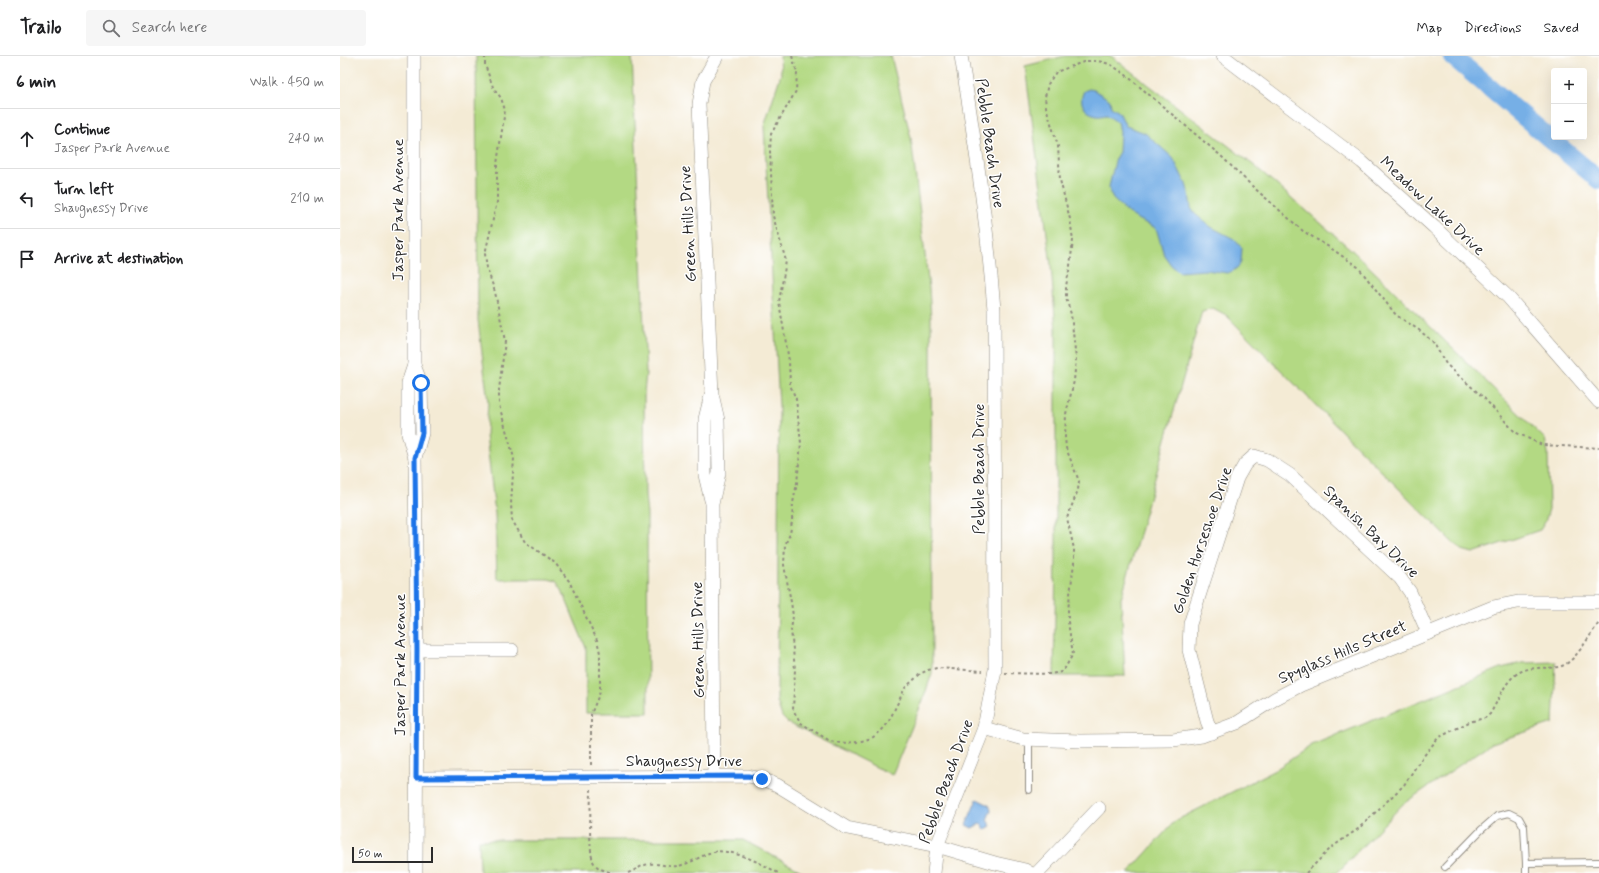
<!DOCTYPE html>
<meta charset="utf-8">
<style>
body{margin:0;font-family:Mynerve,sans-serif;background:#f6f6f6;color:#202124}
.controls{position:absolute;right:12px;top:12px;display:grid;overflow:hidden;border-radius:4px;box-shadow:0 4px 16px #0002}
.controls button{width:36px;height:36px;display:grid;place-items:center;padding:0;border:0;border-bottom:1px solid #e0e0e0;background:#fff;color:#202124;font:20px sans-serif}
.scale{position:absolute;left:12px;bottom:10px;width:81px;box-sizing:border-box;padding-left:4px;border:2px solid #2b2b2b;border-top:0;font-size:11px;line-height:14px;white-space:nowrap;color:#2b2b2b;-webkit-text-stroke:3px #fff;paint-order:stroke}
.stop{position:absolute;width:12px;height:12px;margin:-9px;border:3px solid #1a73e8;border-radius:50%;background:#fff}
.stop.end{background:#1a73e8;border-color:#fff;box-shadow:0 1px 4px #0008}
.list{margin:0;padding:0;list-style:none}
h2{display:flex;justify-content:space-between;align-items:center;height:52px;margin:0;padding:0 16px;font-size:17px}
h2 small{font-size:13px;font-weight:400;color:#757577}
.list li{display:grid;grid-template-columns:26px 1fr auto;gap:12px;align-items:center;box-sizing:border-box;height:60px;padding:0 16px;border-top:1px solid #e0e0e0}
.list b{display:block;font-size:15px;white-space:nowrap}
.list p{margin:0;font-size:13px;white-space:nowrap;color:#757577}
.list em{font-size:13px;font-style:normal;color:#757577}
.icon{flex:none;width:22px;height:22px;fill:none;stroke:currentColor;stroke-width:2;stroke-linecap:round;stroke-linejoin:round}
.map{position:relative;flex:none;width:1259px;height:817px;overflow:hidden}
header{display:flex;align-items:center;gap:24px;box-sizing:border-box;height:56px;padding:0 20px;background:#fff;border-bottom:1px solid #e0e0e0}
header strong{font-size:19px}
nav{display:flex;gap:22px;margin-inline-start:auto;font-size:14px}
.search{width:280px;height:36px;background:#f6f6f6;display:flex;align-items:center;gap:10px;box-sizing:border-box;padding:0 14px;border-radius:4px;color:#757577;font-size:15px}
main{display:flex}
aside{flex:1;background:#fff}
.map>svg:first-child{display:block}
.green{fill:#b3d983;stroke:#6f8257}
.water{fill:#76afe6;stroke:#506d88}
.lines{fill:none;stroke-linecap:round;stroke-linejoin:round}
.river{stroke:#76afe6;stroke-width:19}
.service-casing{stroke:#908b80;stroke-width:8}
.minor-casing{stroke:#908b80;stroke-width:14}
.path{stroke:#908b80;stroke-width:2;stroke-dasharray:3 3;stroke-linecap:butt}
.service{stroke:#fff;stroke-width:6}
.minor{stroke:#fff;stroke-width:13}
.route{stroke:#1a73e8;stroke-width:5}
.labels{text-anchor:middle;stroke-width:3;stroke-linejoin:round;paint-order:stroke}
.street-label{font-size:16px;fill:#2b2b2b;stroke:#fff}
</style>
<header>
<strong>Trailo</strong>
<div class="search"><svg class="icon" aria-label="search" viewBox="0 0 24 24"><circle cx="10" cy="10" r="6"/><path d="M15 15l6 6"/></svg>Search here</div>
<nav><a>Map</a><a>Directions</a><a>Saved</a></nav>
</header>
<main>
<aside>
<h2>6 min<small>Walk · 450 m</small></h2>
<ul class="list">
<li><svg class="icon" aria-label="ahead" viewBox="0 0 24 24"><path d="M12 20V5M6 11l6-6 6 6"/></svg><div><b>Continue</b><p>Jasper Park Avenue</p></div><em>240 m</em></li>
<li><svg class="icon" aria-label="left" viewBox="0 0 24 24"><path d="M17 20v-9H6M10 6l-5 5 5 5"/></svg><div><b>Turn left</b><p>Shaugnessy Drive</p></div><em>210 m</em></li>
<li><svg class="icon" aria-label="arrive" viewBox="0 0 24 24"><path d="M6 21V4h12l-3 4 3 4H6"/></svg><div><b>Arrive at destination</b></div></li>
</ul>
</aside>
<div class="map">
<svg width="1259" height="817" viewBox="0 0 1259 817">
<rect width="100%" height="100%" fill="#fff"/>
<filter id="ink" filterUnits="userSpaceOnUse"><feTurbulence type="fractalNoise" baseFrequency=".025" numOctaves="2"/><feDisplacementMap in="SourceGraphic" scale="8" xChannelSelector="R" yChannelSelector="G"/><feConvolveMatrix kernelMatrix="1 2 1 2 8 2 1 2 1" color-interpolation-filters="sRGB"/></filter>
<filter id="wash" filterUnits="userSpaceOnUse"><feTurbulence type="fractalNoise" baseFrequency=".012" numOctaves="4" result="noise"/><feDisplacementMap in="SourceGraphic" scale="16" xChannelSelector="R" yChannelSelector="G"/><feGaussianBlur stdDeviation="0.9" result="paint"/><feColorMatrix in="noise" values="0 0 0 0 0 0 0 0 0 0 0 0 0 0 0 0 0 1.4 0 .05"/><feComposite in="paint" operator="in"/></filter>
<g filter="url(#wash)">
<rect width="100%" height="100%" fill="#f4ebd5"/>
<g class="green">
<path d="M136,0H292L306,317L304,337L305,438L307,459L308,657H246V592L222,534L216,525L208,523H157L155,457L146,379L148,346L138,264Z"/>
<path d="M440,0H551L571,82L589,232L591,263L592,617L583,644L552,719L448,667L442,661L437,645L439,350L424,70L441,18Z"/>
<path d="M725,0H771L916,111L1014,196L1205,383L1208,397L1209,453L1205,466L1200,474L1133,497L1122,494L1111,485L886,259L873,252L862,255L781,543L785,620H714L716,503V275L711,209L685,10Z"/>
<path d="M1216,606L1213,667L1152,687L1063,748L997,817H788L835,765L935,714L972,689L1161,612L1182,607Z"/>
<path d="M139,784H403L465,817H140Z"/>
</g>
<g class="water">
<path d="M749,33L754,34L770,44L771,51L779,56L786,70L805,77L833,102L846,128L849,138L851,152L855,158L871,171L894,183L902,192L901,206L899,210L893,215L887,217L866,214L839,216L831,209L824,199L817,175L814,171L799,164L788,157L773,143L770,137L769,131L776,101L779,96L780,76L778,66L767,58C764,58 760,60 757,59C744,57 738,46 744,35Z"/>
<path d="M637,743L649,749L651,754L647,764L651,770L644,774L642,769L640,768L632,772L626,769Z"/>
</g>
<g class="lines">
<path class="river" d="M1112,0L1259,124"/>
</g>
</g>
<g filter="url(#ink)">
<g class="lines">
<g class="service-casing">
<g id="service">
<path d="M689,734V683"/>
<path d="M1105,811L1141,774L1157,760L1169,757L1179,762L1184,771L1186,807L1259,806"/>
<path d="M1186,817V807"/>
</g>
</g>
<g class="minor-casing">
<g id="minor">
<path d="M74,0V309L81,327L82,377L75,402"/>
<path d="M883,0L1022,106L1094,171L1168,241L1259,346"/>
<path d="M74,309L68,327V378L75,402L77,594L76,817"/>
<path d="M371,444L365,419V363L371,339"/>
<path d="M77,594H172"/>
<path d="M644,672L683,683L740,685L833,684L862,680L897,667L936,642L961,629L1153,551L1178,546H1259"/>
<path d="M872,677L867,665L849,594L850,568L897,422L905,408L914,400L927,404L950,419L1060,522L1070,536L1088,577"/>
<path d="M374,720L372,448L379,417L378,364L372,338L359,48L363,25L377,0"/>
<path d="M76,722L408,720L422,723L437,729L507,772L597,790L655,807L685,814L690,817"/>
<path d="M594,817L597,790L644,672L655,614L654,253C647,168 635,84 621,0"/>
<path d="M697,817L759,752"/>
</g>
</g>
<g class="path">
<path d="M145,0V9L153,31L161,42L165,54L157,108V146L145,198L147,212L155,236L165,285L159,334V349L174,402L171,448L172,464L185,486L215,507L229,525L257,584L260,597V636L251,658V710"/>
<path d="M452,0L457,16L456,35L431,78L430,95L433,160L446,205L439,246L449,305L450,329L456,343L461,387L457,427L453,447L452,465L450,478L445,489L444,509L451,546L453,560L451,574L455,613L453,654L461,667L490,685L500,687L518,686L532,682L541,675L548,667L565,632L580,618L588,614L597,612L643,615"/>
<path d="M665,617L710,618L721,616L725,612L733,598L728,566V554L734,507V493L727,462L738,434L739,425L726,392L725,381L726,358L734,325L736,303L731,258L726,242V230L730,210L733,184L730,163L720,124L718,90L706,51L705,41L708,28L716,16L746,5H758L770,8L786,19L881,100L911,129L963,175L992,193L1018,211L1056,259L1079,274L1093,286L1106,308L1144,342L1175,376L1202,389L1259,392"/>
<path d="M251,733C251,748 248,792 253,805C256,813 266,815 273,817"/>
<path d="M288,817C294,815 299,811 305,809C316,805 327,812 338,810C349,808 359,801 369,797C388,790 421,807 438,817"/>
<path d="M966,817L992,791L1018,773L1064,729L1079,706L1098,682L1129,666L1145,662L1150,658C1163,637 1167,613 1197,612C1206,611 1216,613 1224,609C1237,603 1250,578 1259,567"/>
</g>
<use href="#service" class="service"/>
<use href="#minor" class="minor"/>
</g>
</g>
<g class="lines" filter="url(#ink)">
<path class="route" d="M81,327L82,377L75,402L77,594L76,722L408,720L422,723"/>
</g>
<g class="labels">
<g class="street-label">
<text transform="translate(651 87) rotate(82)" y="6">Pebble Beach Drive</text>
<text transform="translate(1093 149) rotate(43)" y="6">Meadow Lake Drive</text>
<text transform="translate(57 154) rotate(-90)" y="6">Jasper Park Avenue</text>
<text transform="translate(347 168) rotate(-93)" y="6">Green Hills Drive</text>
<text transform="translate(638 413) rotate(-90)" y="6">Pebble Beach Drive</text>
<text transform="translate(1032 475) rotate(44)" y="6">Spanish Bay Drive</text>
<text transform="translate(861 484) rotate(-71)" y="6">Golden Horseshoe Drive</text>
<text transform="translate(357 584) rotate(-91)" y="6">Green Hills Drive</text>
<text transform="translate(1002 595) rotate(-23)" y="6">Spyglass Hills Street</text>
<text transform="translate(59 609) rotate(-90)" y="6">Jasper Park Avenue</text>
<text x="344" y="710">Shaugnessy Drive</text>
<text transform="translate(605 725) rotate(-70)" y="6">Pebble Beach Drive</text>
</g>
</g>
</svg>
<div class="controls">
<button>+</button>
<button>−</button>
</div>
<div class="scale">50 m</div>
<div class="stop" style="left:81px;top:327px"></div>
<div class="stop end" style="left:422px;top:723px"></div>
</div>
</main>
